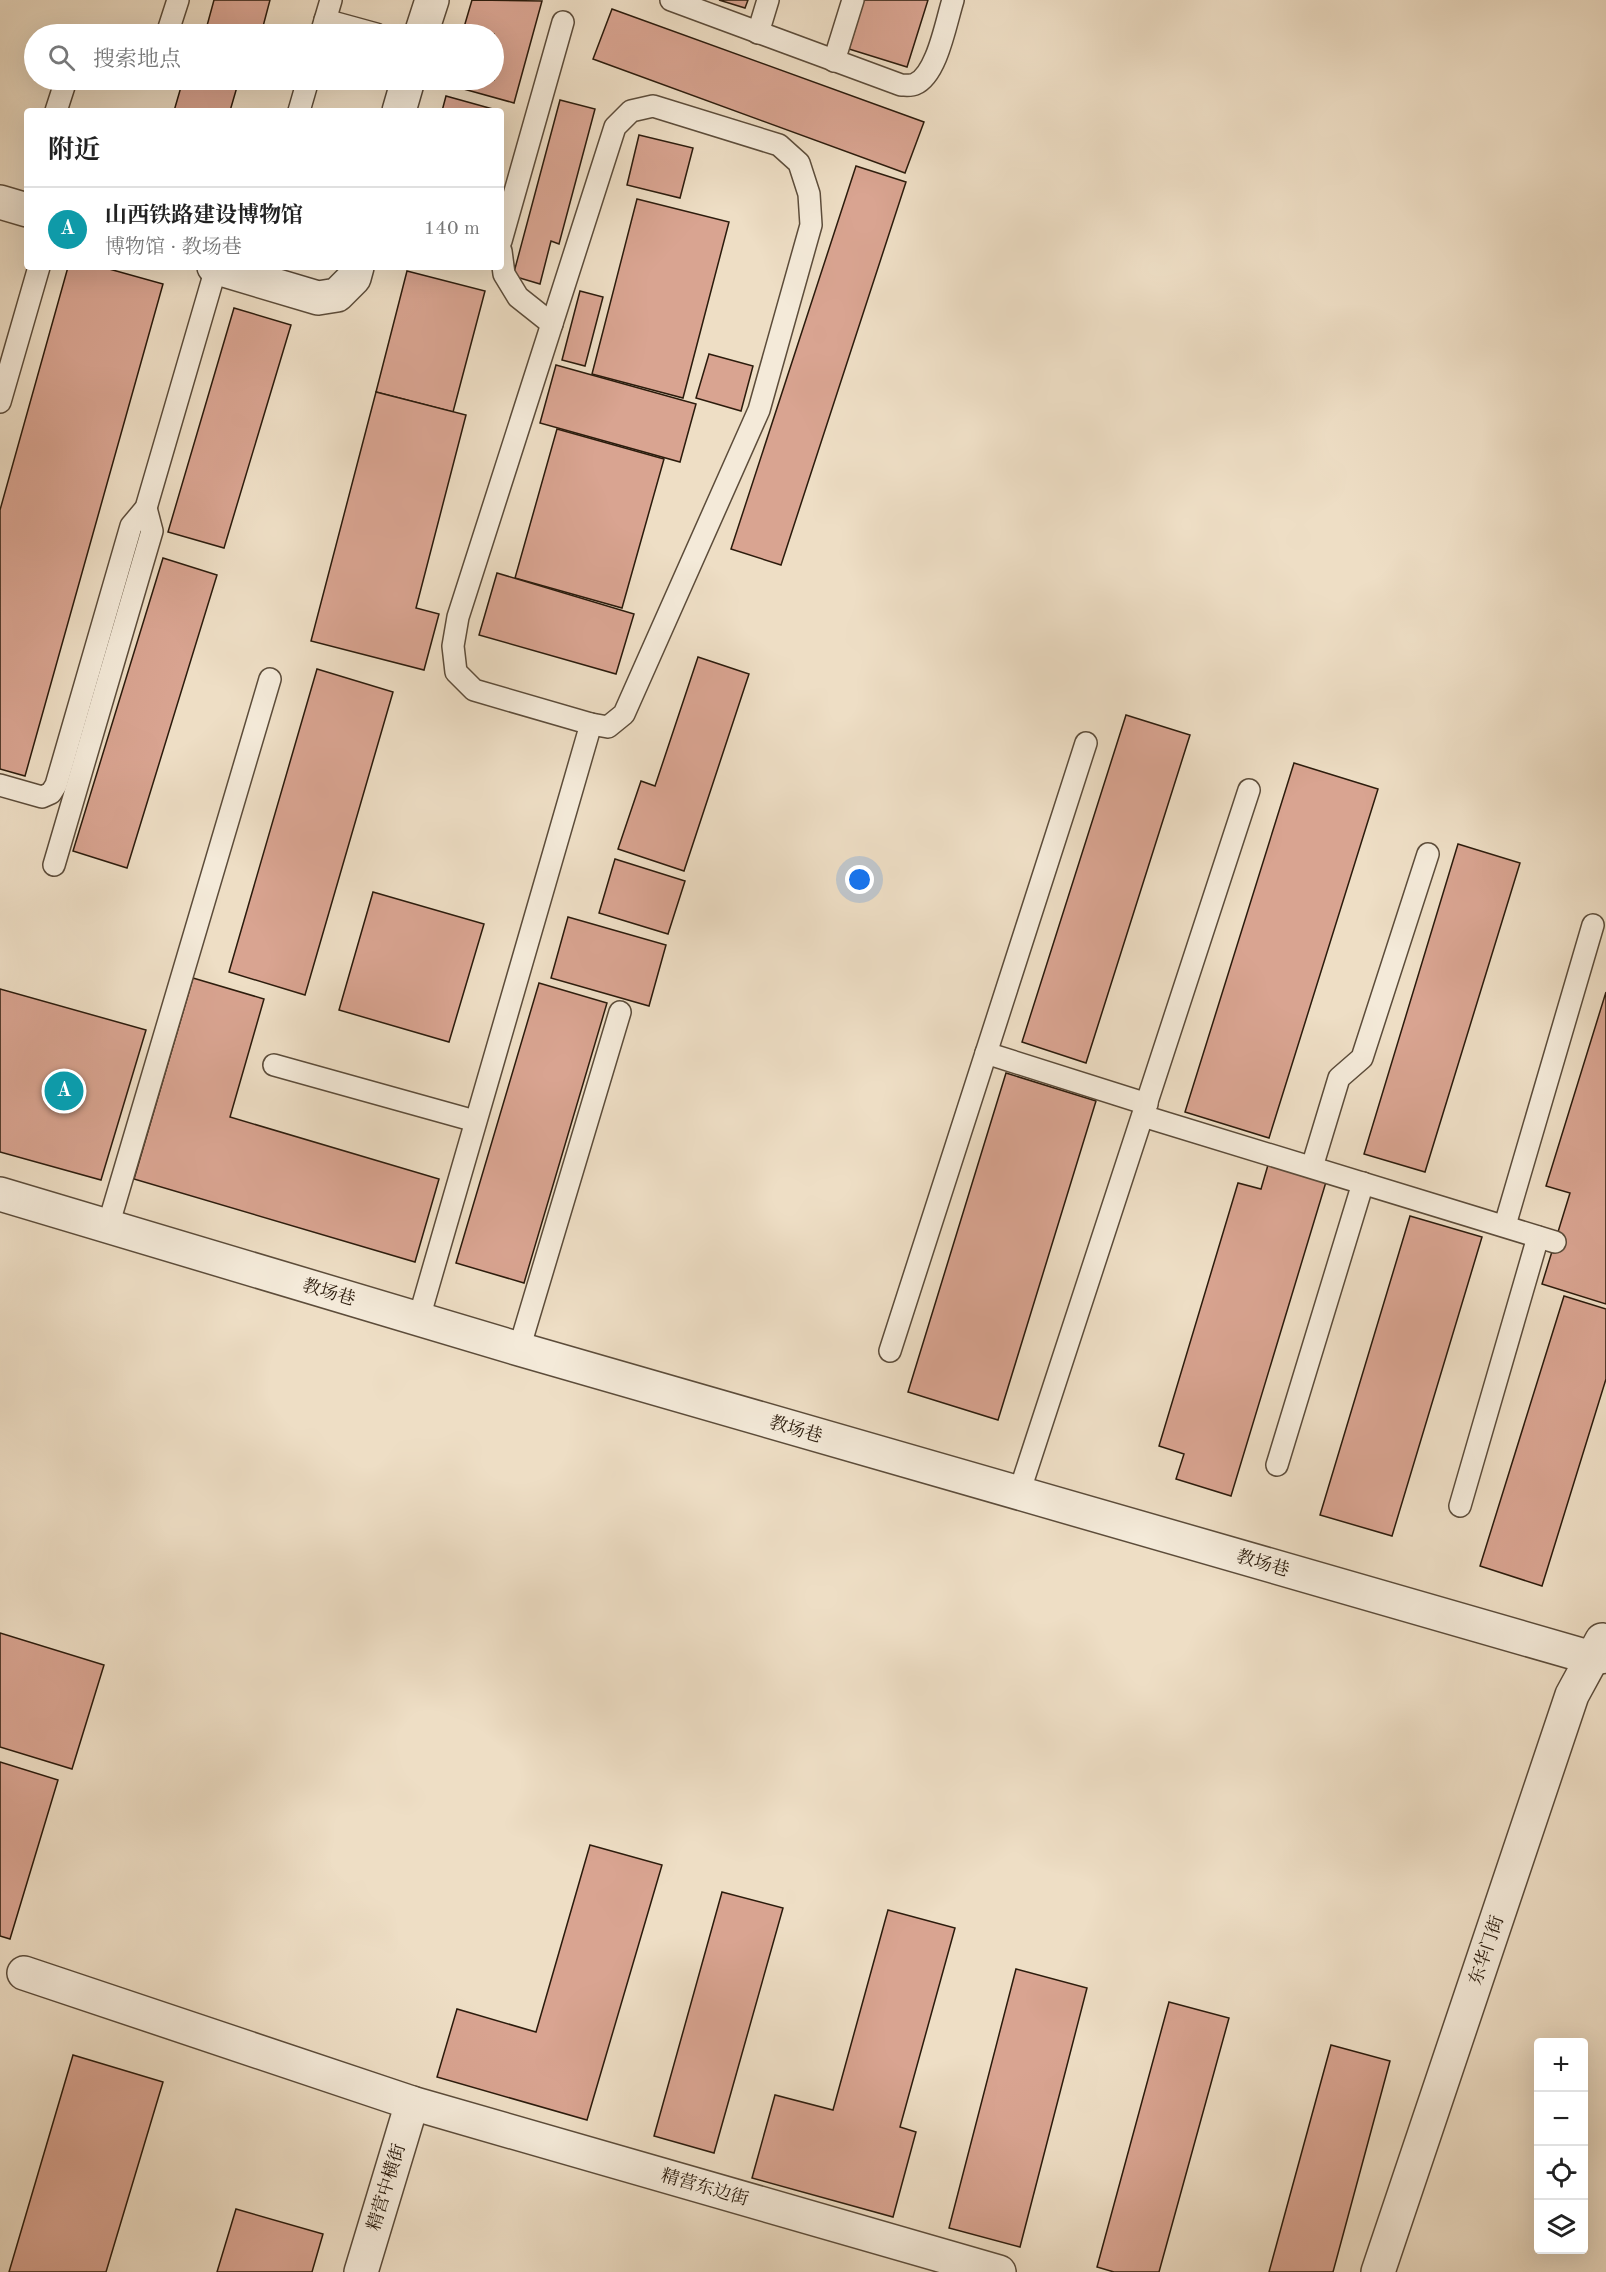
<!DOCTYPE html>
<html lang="zh">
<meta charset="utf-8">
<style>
body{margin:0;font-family:"Old Standard TT","Noto Serif SC",serif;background:#f6f6f6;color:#222}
.controls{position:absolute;right:18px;bottom:18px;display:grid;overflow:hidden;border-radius:6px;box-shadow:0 6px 24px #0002}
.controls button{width:54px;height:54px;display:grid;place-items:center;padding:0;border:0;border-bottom:2px solid #e0e0e0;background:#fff;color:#222;font:30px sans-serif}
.you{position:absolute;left:860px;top:880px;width:21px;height:21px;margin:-15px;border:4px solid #fff;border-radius:50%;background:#1a73e8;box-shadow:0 0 0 9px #1a73e833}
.badge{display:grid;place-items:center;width:39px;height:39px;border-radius:50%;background:#2563eb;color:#fff;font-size:20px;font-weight:700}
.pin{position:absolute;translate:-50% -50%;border:3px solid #fff;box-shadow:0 2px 6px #0006}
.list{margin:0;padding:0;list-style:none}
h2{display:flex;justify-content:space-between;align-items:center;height:78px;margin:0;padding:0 24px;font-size:26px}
h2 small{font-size:20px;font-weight:400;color:#767676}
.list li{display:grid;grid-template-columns:39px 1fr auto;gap:18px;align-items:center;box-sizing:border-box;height:84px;padding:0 24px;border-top:2px solid #e0e0e0}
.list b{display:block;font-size:22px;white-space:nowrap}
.list p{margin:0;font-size:20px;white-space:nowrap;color:#767676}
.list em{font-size:20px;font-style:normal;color:#767676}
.icon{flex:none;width:33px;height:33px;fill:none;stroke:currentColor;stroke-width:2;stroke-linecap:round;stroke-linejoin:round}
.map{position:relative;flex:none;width:1606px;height:2272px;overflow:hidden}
.search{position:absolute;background:#fff;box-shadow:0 6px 24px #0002;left:24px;top:24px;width:480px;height:66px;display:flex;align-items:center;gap:15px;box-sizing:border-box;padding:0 21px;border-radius:33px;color:#767676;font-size:22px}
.panel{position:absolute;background:#fff;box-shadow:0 6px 24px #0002;left:24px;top:108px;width:480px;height:162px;border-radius:6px}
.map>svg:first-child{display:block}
.building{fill:#d9a491;stroke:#2b1b0c;stroke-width:1.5}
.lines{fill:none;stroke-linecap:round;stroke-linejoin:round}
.service-casing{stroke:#5c4c3a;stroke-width:24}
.minor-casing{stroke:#5c4c3a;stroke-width:36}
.service{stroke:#f4ead9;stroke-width:21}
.minor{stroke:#f4ead9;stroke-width:33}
.labels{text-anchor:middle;stroke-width:6;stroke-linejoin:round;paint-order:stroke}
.street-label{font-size:18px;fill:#2b1b0c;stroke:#f4ead9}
</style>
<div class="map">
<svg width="1606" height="2272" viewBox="0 0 1606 2272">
<rect width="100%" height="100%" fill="#eedec5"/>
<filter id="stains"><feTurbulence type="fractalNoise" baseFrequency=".00333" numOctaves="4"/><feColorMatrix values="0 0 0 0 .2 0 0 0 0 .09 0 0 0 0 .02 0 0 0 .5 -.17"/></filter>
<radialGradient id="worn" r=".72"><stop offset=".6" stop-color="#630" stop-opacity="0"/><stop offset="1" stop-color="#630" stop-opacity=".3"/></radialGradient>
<g class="building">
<path d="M214,0H270L261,34L205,33Z"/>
<path d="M472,0L542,1L514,103L449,85L450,80H494V34H462Z"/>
<path d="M719,0H748L745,8Z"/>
<path d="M864,0H928L907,67L849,49Z"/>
<path d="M612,9L924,122L905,173L593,59Z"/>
<path d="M183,80H239L230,111H174Z"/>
<path d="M446,96L500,111H442Z"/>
<path d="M560,100L595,109L559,244L551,241L540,284L513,276Z"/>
<path d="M639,135L693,148L680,198L627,185Z"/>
<path d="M856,166L906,182L781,565L731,549Z"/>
<path d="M637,199L729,222L683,398L592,374Z"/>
<path d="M68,267H102L163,284L25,776L0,769V510Z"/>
<path d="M407,271L485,291L453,412L376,392Z"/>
<path d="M580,291L603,297L585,366L562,360Z"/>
<path d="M234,308L291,325L224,548L168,532Z"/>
<path d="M709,354L753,366L741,411L696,398Z"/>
<path d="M556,365L696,404L680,462L540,423Z"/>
<path d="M376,392L466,415L416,608L439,614L424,670L311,641Z"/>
<path d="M557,429L664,459L622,608L515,578Z"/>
<path d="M163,558L217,575L127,868L73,851Z"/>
<path d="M497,573L634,614L616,674L479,635Z"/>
<path d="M698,657L749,674L684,871L618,849L641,781L655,786Z"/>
<path d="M317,669L393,692L305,995L229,972Z"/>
<path d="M1126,715L1190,735L1086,1063L1022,1042Z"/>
<path d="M1294,763L1378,789L1269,1138L1185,1112Z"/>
<path d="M1458,844L1520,863L1425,1172L1364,1154Z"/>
<path d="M615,859L685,881L668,934L599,913Z"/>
<path d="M373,892L484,924L449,1042L339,1010Z"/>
<path d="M568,917L666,945L649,1006L551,978Z"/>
<path d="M193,978L264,999L230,1117L439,1179L415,1262L134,1179Z"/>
<path d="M539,983L607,1003L524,1283L456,1263Z"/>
<path d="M0,989L146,1030L101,1180L0,1152Z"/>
<path d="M1606,992V1304L1542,1284L1570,1193L1546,1186Z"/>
<path d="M1006,1073L1096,1101L998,1420L908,1392Z"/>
<path d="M1268,1165L1326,1182L1231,1496L1176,1479L1184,1454L1159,1446L1238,1183L1261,1189Z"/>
<path d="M1410,1216L1482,1237L1392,1536L1320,1515Z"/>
<path d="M1564,1296L1606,1309V1379L1542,1586L1480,1566Z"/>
<path d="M0,1633L104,1665L72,1769L0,1747Z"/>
<path d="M0,1762L58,1780L10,1939L0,1936Z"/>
<path d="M590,1845L662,1865L587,2120L437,2077L457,2009L536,2032Z"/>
<path d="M722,1892L783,1908L714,2153L654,2136Z"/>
<path d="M888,1910L955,1928L900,2127L916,2132L893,2217L752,2178L775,2095L833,2110Z"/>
<path d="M1016,1969L1087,1988L1020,2247L949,2228Z"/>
<path d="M1169,2002L1229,2018L1159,2272H1114L1097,2267Z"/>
<path d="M1331,2045L1390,2061L1333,2272H1269Z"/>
<path d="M73,2055L163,2082L106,2272H9Z"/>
<path d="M236,2209L323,2234L312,2272H217Z"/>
</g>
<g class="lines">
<g class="service-casing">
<g id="service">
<path d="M671,0L901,85C905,85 911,86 915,84C937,75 946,22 953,0"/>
<path d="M325,20L376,34"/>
<path d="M758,33L768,0"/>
<path d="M164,34L168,31L178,0"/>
<path d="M321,34L331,0"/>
<path d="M834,61L853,0"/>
<path d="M653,106L779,145L799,163L809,194L811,225L759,410L624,714L608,727L591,724L474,690L456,672L453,646L458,617L615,127L631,111Z"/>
<path d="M56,111L66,80"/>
<path d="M299,111L308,80"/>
<path d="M501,241L563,22"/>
<path d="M501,251L504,274L518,297L552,324"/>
<path d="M0,402L39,267"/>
<path d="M0,785L42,797L51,793L56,785L131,526L146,508L216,268"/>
<path d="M54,865L152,531L146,508"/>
<path d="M986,1053L1147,1104"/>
<path d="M274,1065L475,1121"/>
<path d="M1143,1116L1555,1242"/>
<path d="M1312,1167L1339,1078L1362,1058L1428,854"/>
<path d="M1505,1225L1593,925"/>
<path d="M108,1226L270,679"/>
<path d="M419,1318L591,724"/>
<path d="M519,1349L620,1012"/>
<path d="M890,1351L1086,743"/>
<path d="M1277,1465L1363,1183"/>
<path d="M1019,1493L1249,790"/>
<path d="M1460,1506L1538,1237"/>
</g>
</g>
<g class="minor-casing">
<g id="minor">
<path d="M421,34L432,0"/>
<path d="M399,111L408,80"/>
<path d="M0,202L27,210"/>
<path d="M214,267L318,298L337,295L354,278L357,267"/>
<path d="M0,1194L519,1349L1592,1658L1606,1656"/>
<path d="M24,1973L412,2103L999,2272"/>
<path d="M361,2272L412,2103"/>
<path d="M1378,2272L1572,1695L1602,1640"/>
</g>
</g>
<use href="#service" class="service"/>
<use href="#minor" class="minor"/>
</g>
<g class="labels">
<g class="street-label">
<text transform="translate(329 1292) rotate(16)" y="6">教场巷</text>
<text transform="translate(796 1429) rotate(16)" y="6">教场巷</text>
<text transform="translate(1263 1563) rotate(16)" y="6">教场巷</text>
<text transform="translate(1486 1950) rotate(-71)" y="6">东华门街</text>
<text transform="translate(386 2187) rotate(-73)" y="6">精营中横街</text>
<text transform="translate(705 2187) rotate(16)" y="6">精营东边街</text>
</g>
</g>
<rect width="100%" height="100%" filter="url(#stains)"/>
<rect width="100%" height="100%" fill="url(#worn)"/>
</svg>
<div class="controls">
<button>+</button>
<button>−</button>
<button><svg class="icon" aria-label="locate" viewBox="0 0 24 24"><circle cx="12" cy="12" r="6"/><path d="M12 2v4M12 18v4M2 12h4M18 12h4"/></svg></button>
<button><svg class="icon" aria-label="layers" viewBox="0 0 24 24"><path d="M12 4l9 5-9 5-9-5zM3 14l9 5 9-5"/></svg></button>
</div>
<div class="you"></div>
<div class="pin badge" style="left:64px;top:1091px;background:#0f9aa8">A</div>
<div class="search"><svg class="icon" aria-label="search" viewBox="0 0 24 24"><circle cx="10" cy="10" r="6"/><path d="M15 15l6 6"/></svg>搜索地点</div>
<section class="panel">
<h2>附近<small></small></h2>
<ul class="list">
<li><span class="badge" style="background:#0f9aa8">A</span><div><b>山西铁路建设博物馆</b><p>博物馆 · 教场巷</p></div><em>140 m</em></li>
</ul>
</section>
</div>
